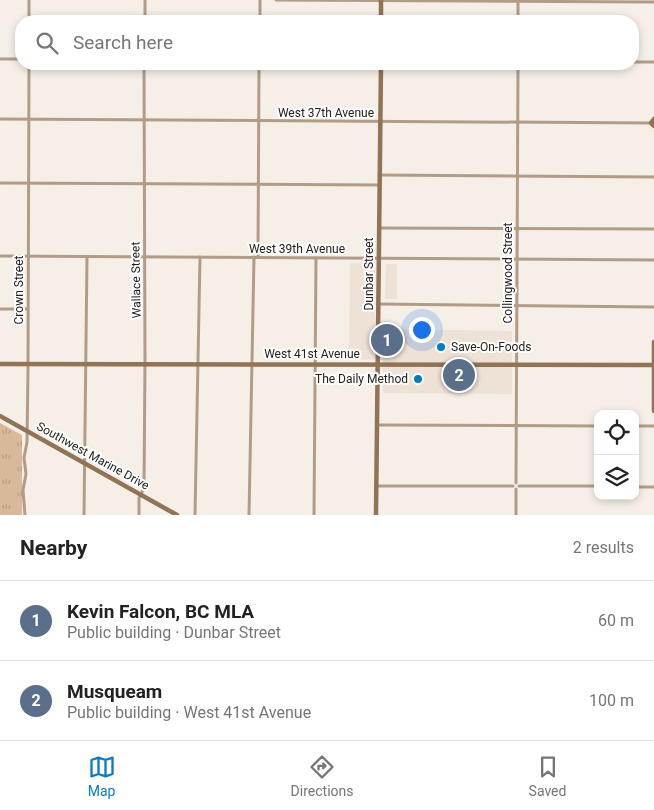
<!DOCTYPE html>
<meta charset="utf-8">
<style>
body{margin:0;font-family:Roboto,sans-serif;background:#f6f6f6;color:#222}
.controls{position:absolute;right:15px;bottom:15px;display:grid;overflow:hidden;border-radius:10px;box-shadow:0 2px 8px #0003}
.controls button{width:45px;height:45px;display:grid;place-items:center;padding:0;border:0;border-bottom:1px solid #e0e0e0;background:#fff;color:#222;font:25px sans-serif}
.you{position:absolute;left:421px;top:329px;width:18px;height:18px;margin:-12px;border:4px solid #fff;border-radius:50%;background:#1a73e8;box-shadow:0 0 0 8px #1a73e833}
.badge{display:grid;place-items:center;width:32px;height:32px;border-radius:50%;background:#067cc5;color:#fff;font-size:16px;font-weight:700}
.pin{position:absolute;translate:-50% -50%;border:2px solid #fff;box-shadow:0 1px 5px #0006}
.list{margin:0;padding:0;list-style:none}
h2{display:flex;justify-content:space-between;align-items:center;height:65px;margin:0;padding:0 20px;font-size:21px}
h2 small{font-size:16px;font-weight:400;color:#767676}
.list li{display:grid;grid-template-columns:32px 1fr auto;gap:15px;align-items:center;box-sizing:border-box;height:80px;padding:0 20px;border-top:1px solid #e0e0e0}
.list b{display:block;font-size:19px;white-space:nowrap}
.list p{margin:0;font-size:16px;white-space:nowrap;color:#767676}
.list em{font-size:16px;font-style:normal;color:#767676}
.icon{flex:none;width:28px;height:28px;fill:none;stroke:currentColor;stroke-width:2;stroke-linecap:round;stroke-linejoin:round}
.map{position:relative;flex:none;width:654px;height:515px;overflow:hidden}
.search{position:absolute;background:#fff;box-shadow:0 2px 8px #0003;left:15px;right:15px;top:15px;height:55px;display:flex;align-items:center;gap:12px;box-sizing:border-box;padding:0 18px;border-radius:20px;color:#767676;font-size:19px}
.sheet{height:225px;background:#fff}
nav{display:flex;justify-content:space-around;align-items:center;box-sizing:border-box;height:70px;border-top:1px solid #e0e0e0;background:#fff;font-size:14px;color:#767676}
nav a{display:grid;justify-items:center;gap:2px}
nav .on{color:#067cc5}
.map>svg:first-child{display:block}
.built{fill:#eee1d5}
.park{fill:url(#park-tufts)}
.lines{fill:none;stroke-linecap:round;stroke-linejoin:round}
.street{stroke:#b19c88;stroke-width:3}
.secondary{stroke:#917355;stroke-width:4.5}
.poi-dot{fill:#067cc5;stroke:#fff;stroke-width:2}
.labels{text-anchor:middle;stroke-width:4;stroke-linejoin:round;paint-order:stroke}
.street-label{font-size:12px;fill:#23211e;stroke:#fff}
.poi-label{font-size:12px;fill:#23211e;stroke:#fff;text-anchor:start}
</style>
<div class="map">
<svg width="654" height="515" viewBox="0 0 654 515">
<defs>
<pattern id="park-tufts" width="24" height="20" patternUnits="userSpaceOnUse" patternTransform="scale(1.25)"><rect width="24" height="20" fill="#d8b99b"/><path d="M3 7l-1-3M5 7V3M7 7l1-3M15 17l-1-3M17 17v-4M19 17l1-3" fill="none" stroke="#b99f85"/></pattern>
</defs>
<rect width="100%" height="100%" fill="#f5efe8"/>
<g class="built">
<path d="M350,263H375V329L512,331V394L383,393V360L349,359Z"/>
<path d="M386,264H397V299H385Z"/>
</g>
<path class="park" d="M0,423L22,435V515H0Z"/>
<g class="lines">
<g class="street">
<path d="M276,0L654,2"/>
<path d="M29,21V0"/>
<path d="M145,21V0"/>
<path d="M260,21V0"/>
<path d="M518,21V2"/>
<path d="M0,59H21"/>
<path d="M633,62H654"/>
<path d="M0,119L651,123"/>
<path d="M380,175L654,177"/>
<path d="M0,183L380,185"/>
<path d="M380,228L654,229"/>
<path d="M0,256L654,260"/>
<path d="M258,257L259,64"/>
<path d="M379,304L654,307"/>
<path d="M0,309H28"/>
<path d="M377,425L598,426"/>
<path d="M635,426H654"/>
<path d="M516,483L518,64"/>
<path d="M376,486H513"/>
<path d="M519,486H598"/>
<path d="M635,487H654"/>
<path d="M25,515L23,490L26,474L24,458L27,442L28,370L29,64"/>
<path d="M84,515L87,257"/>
<path d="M139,515V498L144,488L145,359L144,64"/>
<path d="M195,515L200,257"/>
<path d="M249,515L254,257"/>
<path d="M314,515L316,258"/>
<path d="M516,515V489"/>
</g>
<g class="secondary">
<path d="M381,21V0"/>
<path d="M654,119L651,123L654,126"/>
<path d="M654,342V411"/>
<path d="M0,364L654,365"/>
<path d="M0,416L177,515"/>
<path d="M376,515L381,64"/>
</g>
</g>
<g class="poi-dot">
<circle cx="441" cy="347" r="5"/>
<circle cx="418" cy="379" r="5"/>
</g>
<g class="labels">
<g class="street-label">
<text x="326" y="117">West 37th Avenue</text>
<text x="297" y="253">West 39th Avenue</text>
<text transform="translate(508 273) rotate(-90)" y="4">Collingwood Street</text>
<text transform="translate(369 274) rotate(-90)" y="4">Dunbar Street</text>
<text transform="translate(136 280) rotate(-91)" y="4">Wallace Street</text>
<text transform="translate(19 290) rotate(-90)" y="4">Crown Street</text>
<text x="312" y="358">West 41st Avenue</text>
<text transform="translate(93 456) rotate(29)" y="4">Southwest Marine Drive</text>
</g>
<g class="poi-label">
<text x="451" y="351">Save-On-Foods</text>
<text x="408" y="383" text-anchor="end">The Daily Method</text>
</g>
</g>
</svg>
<div class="controls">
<button><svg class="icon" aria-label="locate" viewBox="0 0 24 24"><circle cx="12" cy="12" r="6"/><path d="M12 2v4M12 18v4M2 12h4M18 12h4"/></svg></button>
<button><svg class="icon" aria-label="layers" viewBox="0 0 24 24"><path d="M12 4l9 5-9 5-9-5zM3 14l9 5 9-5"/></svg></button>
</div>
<div class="you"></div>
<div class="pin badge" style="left:387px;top:340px;background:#5c6f8a">1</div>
<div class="pin badge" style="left:459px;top:375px;background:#5c6f8a">2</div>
<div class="search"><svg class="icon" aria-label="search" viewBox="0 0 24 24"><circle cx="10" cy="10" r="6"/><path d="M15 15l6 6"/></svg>Search here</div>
</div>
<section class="sheet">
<h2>Nearby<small>2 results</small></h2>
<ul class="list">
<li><span class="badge" style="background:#5c6f8a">1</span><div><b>Kevin Falcon, BC MLA</b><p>Public building · Dunbar Street</p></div><em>60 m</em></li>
<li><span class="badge" style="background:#5c6f8a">2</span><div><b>Musqueam</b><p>Public building · West 41st Avenue</p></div><em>100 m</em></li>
</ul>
</section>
<nav>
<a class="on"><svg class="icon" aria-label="map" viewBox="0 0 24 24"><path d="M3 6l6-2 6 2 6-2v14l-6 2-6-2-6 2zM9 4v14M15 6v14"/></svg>Map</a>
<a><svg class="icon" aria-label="directions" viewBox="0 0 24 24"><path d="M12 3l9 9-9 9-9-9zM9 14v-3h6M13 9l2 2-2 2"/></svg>Directions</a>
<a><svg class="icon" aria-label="saved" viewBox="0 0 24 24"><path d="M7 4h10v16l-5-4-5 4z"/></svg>Saved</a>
</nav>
